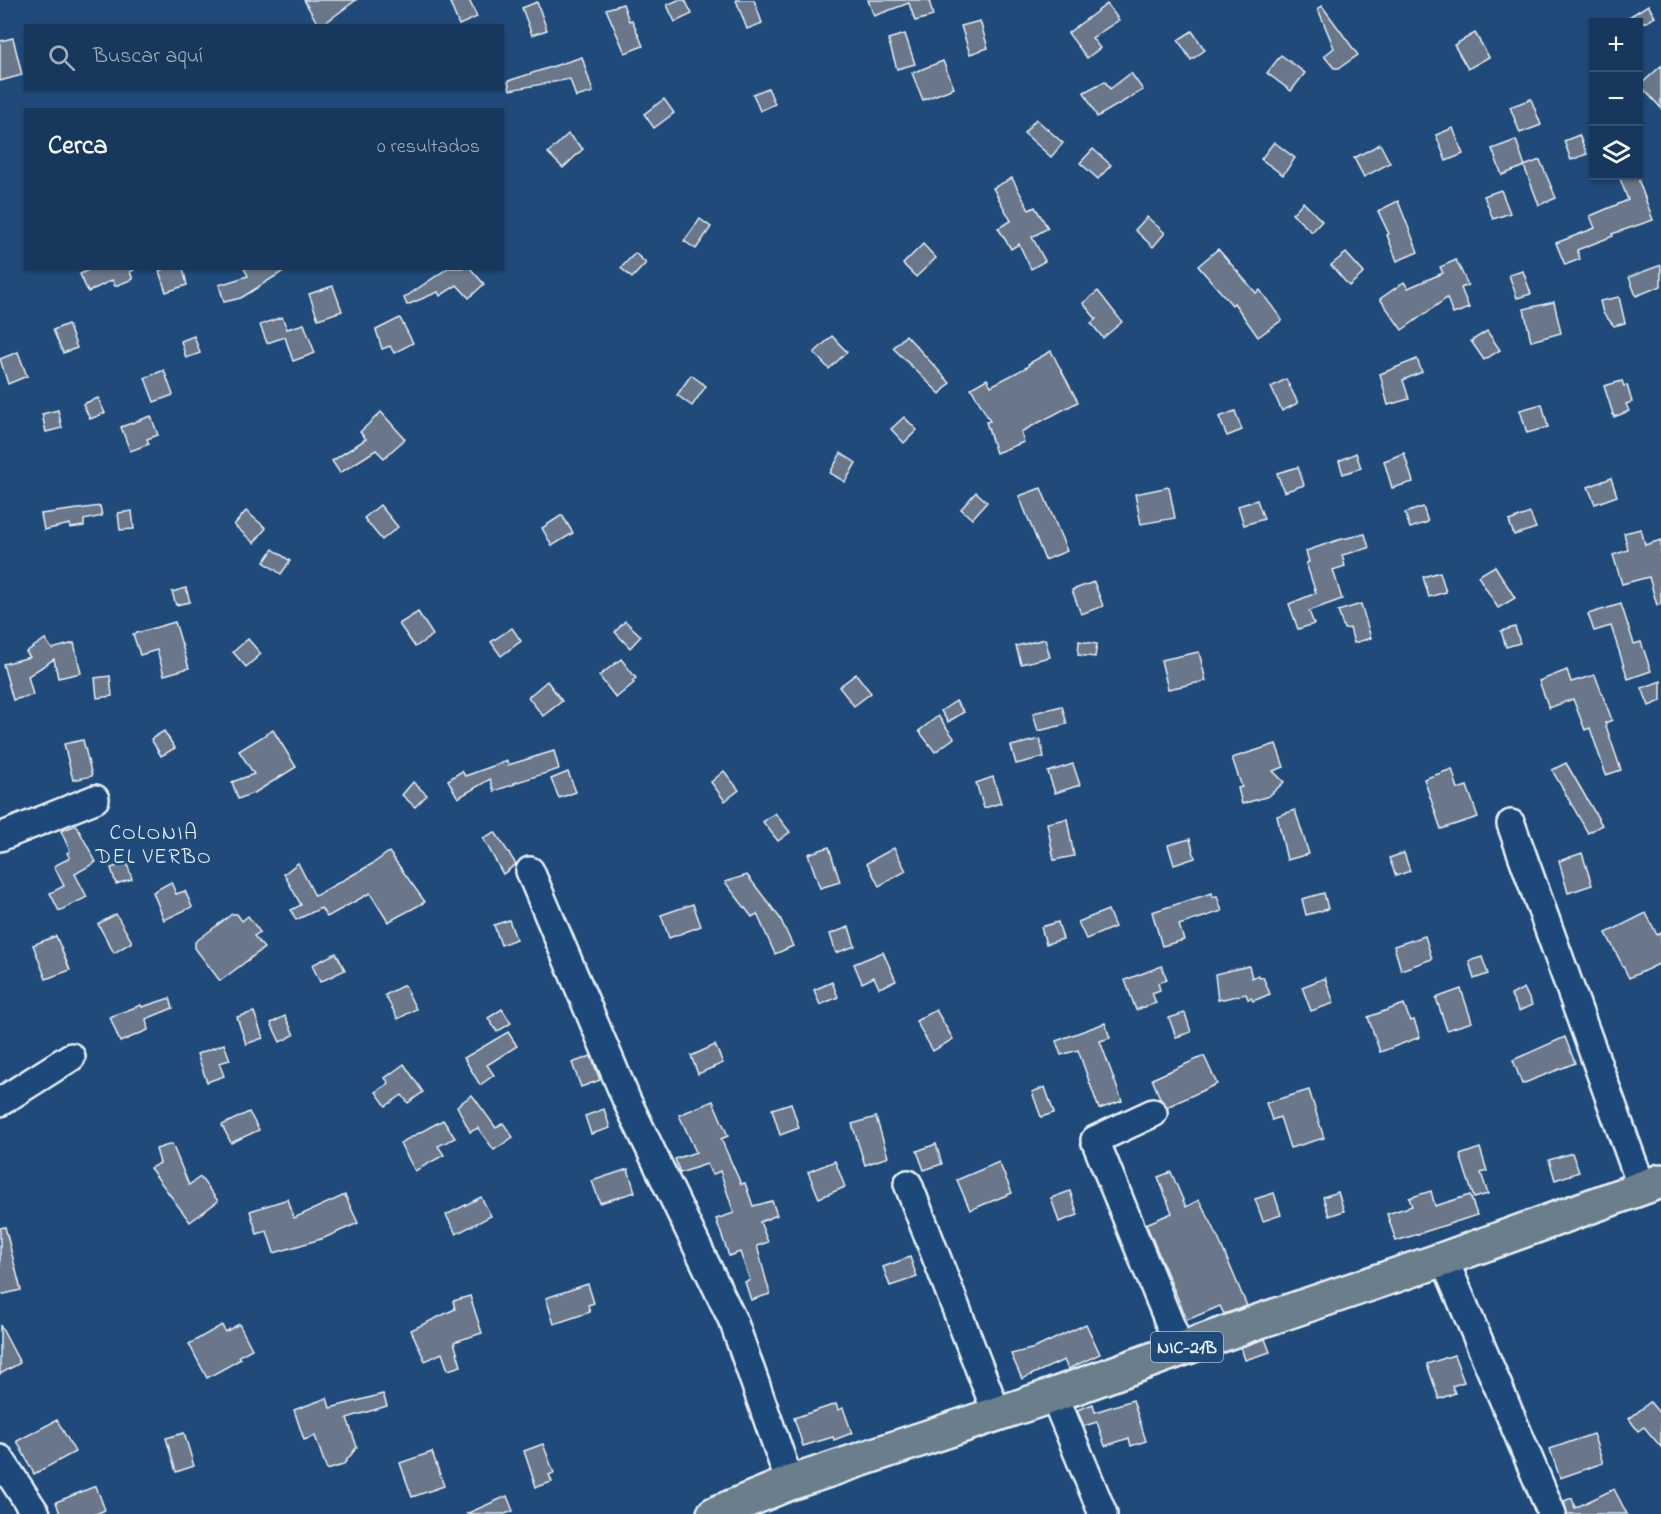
<!DOCTYPE html>
<html lang="es">
<meta charset="utf-8">
<style>
body{margin:0;font-family:"Indie Flower",sans-serif;background:#203f62;color:#f1f3f6}
.controls{position:absolute;right:18px;top:18px;display:grid;overflow:hidden;border-radius:0px;box-shadow:0 2px 4px #0004}
.controls button{width:54px;height:54px;display:grid;place-items:center;padding:0;border:0;border-bottom:2px solid #365272;background:#17385c;color:#f1f3f6;font:30px sans-serif}
.list{margin:0;padding:0;list-style:none}
h2{display:flex;justify-content:space-between;align-items:center;height:78px;margin:0;padding:0 24px;font-size:26px}
h2 small{font-size:20px;font-weight:400;color:#9eacbb}
.icon{flex:none;width:33px;height:33px;fill:none;stroke:currentColor;stroke-width:2;stroke-linecap:round;stroke-linejoin:round}
.map{position:relative;flex:none;width:1661px;height:1514px;overflow:hidden}
.search{position:absolute;background:#17385c;box-shadow:0 2px 4px #0004;left:24px;top:24px;width:480px;height:66px;display:flex;align-items:center;gap:15px;box-sizing:border-box;padding:0 21px;border-radius:0px;color:#9eacbb;font-size:22px}
.panel{position:absolute;background:#17385c;box-shadow:0 2px 4px #0004;left:24px;top:108px;width:480px;height:162px;border-radius:0px}
.map>svg:first-child{display:block}
.building{fill:#6a7689;stroke:#e8f1f8;stroke-width:1.5}
.lines{fill:none;stroke-linecap:round;stroke-linejoin:round}
.minor-casing{stroke:#e8f1f8;stroke-width:32}
.highway-casing{stroke:#e8f1f8;stroke-width:38}
.minor{stroke:#1f4a7a;stroke-width:27}
.highway{stroke:#6b7e8b;stroke-width:33}
.labels{text-anchor:middle;stroke-width:4.5;stroke-linejoin:round;paint-order:stroke}
.shield{fill:#1f4a7a;stroke:#acbfd2;stroke-width:1.5}
.shield-label{font-size:18px;font-weight:bold;fill:#e8f1f8}
.neighbourhood-label{font-size:21px;letter-spacing:1.5px;fill:#e8f1f8;stroke:#1f4a7a}
</style>
<div class="map">
<svg width="1661" height="1514" viewBox="0 0 1661 1514">
<rect width="100%" height="100%" fill="#1f4a7a"/>
<filter id="ink" filterUnits="userSpaceOnUse"><feTurbulence type="fractalNoise" baseFrequency=".0167" numOctaves="2"/><feDisplacementMap in="SourceGraphic" scale="12" xChannelSelector="R" yChannelSelector="G"/><feConvolveMatrix kernelMatrix="1 2 1 2 8 2 1 2 1" color-interpolation-filters="sRGB"/></filter>
<g filter="url(#ink)">
<g class="building">
<path d="M304,0H356L321,26H319Z"/>
<path d="M457,0H469L477,17L459,25L450,3Z"/>
<path d="M678,0H685L692,14L675,22L667,5Z"/>
<path d="M736,0H754L762,23L747,29Z"/>
<path d="M868,0H929L933,16L915,21L909,3L874,16Z"/>
<path d="M537,2L547,30L532,35L522,8Z"/>
<path d="M623,4L629,21L632,20L643,46L625,53L606,9Z"/>
<path d="M1107,4L1119,20L1092,38L1100,48L1087,58L1068,33Z"/>
<path d="M1648,5L1655,17L1647,22H1621Z"/>
<path d="M1322,6L1358,55L1339,68H1334L1324,56L1334,48L1318,9Z"/>
<path d="M980,21L988,48L970,54L961,26Z"/>
<path d="M1192,31L1205,50L1191,60L1178,40Z"/>
<path d="M1475,33L1489,57L1468,69L1454,45Z"/>
<path d="M905,34L915,64L897,69L888,39Z"/>
<path d="M13,38L22,75L0,81V41Z"/>
<path d="M1281,55L1305,73L1291,91L1267,73Z"/>
<path d="M582,57L593,92L576,97L570,79L510,90L508,81Z"/>
<path d="M943,61L954,88L923,100L912,73Z"/>
<path d="M1661,66V108L1640,85Z"/>
<path d="M1131,73L1143,90L1097,117L1084,92L1105,81L1110,89Z"/>
<path d="M768,88L775,104L760,111L753,94Z"/>
<path d="M664,99L674,113L654,128L644,114Z"/>
<path d="M1531,99L1541,125L1520,133L1510,107Z"/>
<path d="M1036,119L1063,143L1051,157L1024,133Z"/>
<path d="M1453,128L1463,154L1446,161L1436,135Z"/>
<path d="M568,134L583,149L563,168L548,153Z"/>
<path d="M1579,135L1587,154L1571,160L1564,141Z"/>
<path d="M1516,140L1525,166L1502,175L1492,149Z"/>
<path d="M1274,142L1295,158L1283,175L1261,159Z"/>
<path d="M1380,144L1390,163L1364,177L1354,158Z"/>
<path d="M1093,149L1111,165L1098,179L1080,163Z"/>
<path d="M1540,160L1556,198L1539,205L1524,166Z"/>
<path d="M1619,176H1637L1653,220L1612,234L1613,236L1577,250L1580,259L1565,265L1556,243L1595,228L1590,216L1628,200Z"/>
<path d="M1012,178L1029,210L1035,207L1048,228L1032,237L1045,261L1031,269L1019,244L1011,249L998,228L1011,221L993,188Z"/>
<path d="M1501,190L1510,213L1493,219L1484,196Z"/>
<path d="M1398,201L1418,252L1397,261L1387,235L1389,234L1378,211Z"/>
<path d="M1303,202L1322,221L1312,232L1292,214Z"/>
<path d="M1147,217L1165,233L1153,247L1135,230Z"/>
<path d="M700,219L711,227L696,249L684,241Z"/>
<path d="M923,244L936,258L916,277L903,264Z"/>
<path d="M1218,249L1256,293L1260,290L1282,320L1258,337L1234,303L1232,305L1198,266Z"/>
<path d="M635,253L646,263L632,278L621,268Z"/>
<path d="M1346,253L1364,273L1349,286L1331,265Z"/>
<path d="M1456,260L1468,285L1461,288L1469,308L1453,314L1447,298L1402,330L1380,299L1404,282L1408,288L1443,273L1440,267Z"/>
<path d="M1661,265V286L1636,296L1629,277Z"/>
<path d="M93,268H137L130,272L133,279L115,286L112,280L88,292L80,274Z"/>
<path d="M167,268H183L187,285L166,292L159,271Z"/>
<path d="M244,268H267L268,270L285,268V270L241,298L224,302L219,285L248,276Z"/>
<path d="M448,268H470L484,284L469,298L457,285L440,296L438,292L407,305L404,298Z"/>
<path d="M1523,271L1531,294L1517,298L1509,275Z"/>
<path d="M333,286L342,311L318,319L309,294Z"/>
<path d="M1098,291L1122,322L1103,338L1091,323L1096,319L1083,303Z"/>
<path d="M1619,297L1625,323L1614,326L1603,313L1600,301Z"/>
<path d="M1554,302L1561,333L1531,341L1524,309Z"/>
<path d="M282,317L287,329L304,324L315,353L293,361L285,337L267,343L260,325Z"/>
<path d="M400,318L413,343L394,353L390,346L382,349L376,330Z"/>
<path d="M68,324L77,348L63,353L53,330Z"/>
<path d="M1487,331L1500,350L1484,360L1471,341Z"/>
<path d="M906,335L950,383L940,394L893,348Z"/>
<path d="M194,336L200,353L186,358L181,341Z"/>
<path d="M832,336L847,352L829,369L814,353Z"/>
<path d="M1051,351L1078,402L1021,432L1024,442L996,453L986,422L990,421L971,388L987,379L991,386L1029,366L1028,364Z"/>
<path d="M18,352L27,376L8,384L0,359Z"/>
<path d="M1417,359L1422,372L1403,380L1409,399L1388,405L1380,374Z"/>
<path d="M164,370L173,395L154,402L145,378Z"/>
<path d="M691,375L706,386L692,406L677,395Z"/>
<path d="M1286,379L1298,403L1282,411L1271,387Z"/>
<path d="M1622,381L1624,386L1627,385L1632,402L1626,404L1629,411L1614,417L1604,386Z"/>
<path d="M98,398L105,413L90,419L83,404Z"/>
<path d="M1542,404L1548,427L1527,433L1520,410Z"/>
<path d="M58,410L62,428L46,432L42,414Z"/>
<path d="M1235,411L1242,430L1227,436L1219,417Z"/>
<path d="M381,412L405,439L384,458L376,450L340,473L332,461L366,439L360,432Z"/>
<path d="M151,416L158,435L147,439L149,444L130,451L121,427Z"/>
<path d="M904,417L917,430L904,443L891,429Z"/>
<path d="M841,453L856,463L845,482L830,473Z"/>
<path d="M1356,453L1361,468L1343,474L1339,461Z"/>
<path d="M1404,453L1413,482L1392,488L1384,461Z"/>
<path d="M1298,467L1304,485L1284,492L1277,473Z"/>
<path d="M1611,478L1617,496L1595,504L1588,487Z"/>
<path d="M1169,487L1175,518L1141,524L1135,494Z"/>
<path d="M1041,488L1067,551L1045,560L1019,496Z"/>
<path d="M976,492L987,502L972,519L961,509Z"/>
<path d="M1257,500L1264,519L1244,525L1238,506Z"/>
<path d="M380,505L398,527L382,540L364,518Z"/>
<path d="M100,506L102,516L84,520V526L70,528V524L44,530L41,514Z"/>
<path d="M1423,507L1428,522L1410,528L1405,513Z"/>
<path d="M132,511L134,529L120,530L118,513Z"/>
<path d="M246,511L266,528L254,543L234,525Z"/>
<path d="M1530,513L1536,528L1514,535L1509,521Z"/>
<path d="M562,515L573,533L552,546L542,528Z"/>
<path d="M1641,529L1645,545L1661,540V604L1657,605L1649,577L1622,584L1613,555L1628,550L1624,533Z"/>
<path d="M1365,534L1369,548L1342,555L1345,566L1333,570L1342,599L1309,611L1314,624L1298,629L1289,604L1316,593L1306,563L1309,562L1306,551L1338,540Z"/>
<path d="M273,549L290,561L281,574L264,562Z"/>
<path d="M1495,566L1515,598L1498,608L1478,576Z"/>
<path d="M1440,572L1446,592L1429,597L1423,577Z"/>
<path d="M1094,582L1103,606L1081,614L1072,590Z"/>
<path d="M186,588L190,602L176,605L172,592Z"/>
<path d="M1361,604L1371,638L1354,643L1350,628L1344,629L1338,611Z"/>
<path d="M1621,604L1634,644L1641,642L1651,671L1628,679L1611,626L1594,631L1588,614Z"/>
<path d="M418,612L433,635L415,647L399,624Z"/>
<path d="M625,621L641,636L630,648L615,632Z"/>
<path d="M175,622L189,668L164,675L157,650L140,655L133,634Z"/>
<path d="M1515,627L1520,643L1506,647L1501,631Z"/>
<path d="M512,628L521,641L501,656L491,642Z"/>
<path d="M45,639L52,649L74,643L81,673L58,678L54,659L28,676L33,695L13,700L3,664L30,657L26,652Z"/>
<path d="M248,639L261,654L246,667L233,652Z"/>
<path d="M1045,639L1050,657L1021,664L1016,646Z"/>
<path d="M1079,641L1097,644L1095,657L1078,655Z"/>
<path d="M1199,652L1206,681L1168,689L1161,660Z"/>
<path d="M621,659L636,678L632,681L634,683L616,698L599,676Z"/>
<path d="M1567,670L1571,682L1595,675L1612,720L1605,723L1621,770L1606,775L1590,728L1585,730L1573,699L1549,708L1539,681Z"/>
<path d="M856,674L871,693L854,706L839,687Z"/>
<path d="M110,676L112,696L97,698L95,678Z"/>
<path d="M547,681L562,701L543,716L528,697Z"/>
<path d="M1661,681V701L1649,706L1642,688Z"/>
<path d="M956,701L964,712L948,722L941,711Z"/>
<path d="M1062,706L1067,724L1038,731L1033,713Z"/>
<path d="M938,716L954,738L935,752L919,731Z"/>
<path d="M273,730L296,767L256,792L238,799L232,782L254,774L239,751Z"/>
<path d="M164,731L175,748L161,756L151,739Z"/>
<path d="M1040,739L1044,757L1016,764L1011,746Z"/>
<path d="M83,740L92,776L73,780L64,744Z"/>
<path d="M1276,744L1284,767L1273,771L1284,782L1269,796L1242,804L1238,788L1242,787L1232,758Z"/>
<path d="M554,751L559,769L514,783L515,784L494,791L490,779L458,798L448,780L462,771L465,776L507,761L508,765Z"/>
<path d="M1566,763L1602,825L1588,833L1552,770Z"/>
<path d="M1073,764L1080,785L1055,793L1048,772Z"/>
<path d="M1452,769L1458,789L1467,786L1478,817L1441,829L1424,779Z"/>
<path d="M724,771L739,790L725,801L711,782Z"/>
<path d="M568,772L576,792L559,798L551,779Z"/>
<path d="M993,777L1001,803L984,808L976,783Z"/>
<path d="M413,782L427,795L415,807L402,795Z"/>
<path d="M1295,810L1309,854L1287,860L1277,816Z"/>
<path d="M775,813L790,832L778,841L763,822Z"/>
<path d="M1067,819L1074,856L1054,860L1047,823Z"/>
<path d="M76,825L96,862L75,874L87,897L59,911L50,893L64,886L54,866L70,858L67,853L70,851L61,831Z"/>
<path d="M495,832L516,864L503,874L483,838Z"/>
<path d="M1190,839L1195,858L1174,865L1168,845Z"/>
<path d="M829,847L840,882L820,888L808,854Z"/>
<path d="M894,848L906,871L879,886L867,863Z"/>
<path d="M389,852L425,902L388,922L370,893L327,917L321,908L296,920L291,910L301,905L284,874L298,863L315,896L372,864Z"/>
<path d="M1404,853L1410,871L1396,876L1389,858Z"/>
<path d="M1582,853L1592,885L1568,893L1559,861Z"/>
<path d="M127,863L132,879L116,884L111,868Z"/>
<path d="M747,875L780,918L793,946L775,954L757,914L752,917L725,882Z"/>
<path d="M171,882L176,894L185,891L192,907L164,920L153,892Z"/>
<path d="M1212,893L1213,897L1217,896L1222,911L1179,925L1184,940L1162,946L1152,912Z"/>
<path d="M1324,893L1328,909L1306,915L1302,899Z"/>
<path d="M693,904L701,926L669,938L661,915Z"/>
<path d="M1108,910L1115,927L1086,939L1078,922Z"/>
<path d="M1646,913L1657,935L1661,933V963L1629,978L1606,933Z"/>
<path d="M116,914L132,942L114,953L98,924Z"/>
<path d="M232,914H237L242,921L248,916L260,932L254,936L264,948L220,981L195,948V942Z"/>
<path d="M509,920L516,939L501,945L494,925Z"/>
<path d="M1058,922L1063,939L1046,944L1041,927Z"/>
<path d="M849,927L855,946L836,953L830,934Z"/>
<path d="M56,936L70,970L46,979L33,945Z"/>
<path d="M1425,936L1432,959L1401,970L1394,946Z"/>
<path d="M883,952L896,981L879,988L874,977L862,983L854,964Z"/>
<path d="M336,953L345,970L320,982L312,965Z"/>
<path d="M1482,957L1488,974L1474,979L1469,961Z"/>
<path d="M1162,966L1167,980L1158,983L1160,990L1152,993L1156,1003L1136,1010L1125,980Z"/>
<path d="M1249,966L1252,978L1258,975L1260,978L1263,977L1270,994L1253,1001L1251,998L1248,999L1246,994L1218,1000L1215,974Z"/>
<path d="M1325,978L1334,1003L1311,1011L1302,987Z"/>
<path d="M832,982L838,997L820,1005L814,990Z"/>
<path d="M404,985L416,1009L398,1019L385,995Z"/>
<path d="M1524,988L1532,1005L1519,1011L1511,995Z"/>
<path d="M1461,989L1472,1022L1447,1030L1436,998Z"/>
<path d="M170,998L173,1008L146,1019L148,1030L120,1042L110,1017L141,1005L142,1007Z"/>
<path d="M1404,1004L1410,1021L1414,1020L1420,1037L1380,1052L1368,1017Z"/>
<path d="M502,1009L511,1023L497,1032L488,1018Z"/>
<path d="M936,1010L953,1039L933,1051L916,1021Z"/>
<path d="M254,1012L263,1038L246,1044L237,1017Z"/>
<path d="M1185,1013L1191,1032L1176,1037L1169,1018Z"/>
<path d="M285,1016L294,1035L280,1042L271,1023Z"/>
<path d="M1105,1023L1110,1038L1100,1041L1122,1101L1099,1109L1078,1050L1061,1055L1056,1041Z"/>
<path d="M508,1032L517,1046L487,1065L494,1075L480,1085L464,1058Z"/>
<path d="M1565,1037L1575,1063L1522,1084L1513,1060Z"/>
<path d="M224,1044L230,1060L219,1063L224,1076L207,1082L197,1054Z"/>
<path d="M715,1045L723,1063L698,1074L691,1056Z"/>
<path d="M591,1056L600,1080L581,1087L572,1063Z"/>
<path d="M1204,1056L1217,1084L1167,1107L1161,1100L1152,1079Z"/>
<path d="M404,1064L423,1092L408,1103L402,1095L386,1106L376,1092L389,1083L385,1078Z"/>
<path d="M1045,1087L1054,1113L1041,1117L1032,1092Z"/>
<path d="M1309,1090L1324,1138L1290,1148L1280,1117L1272,1120L1266,1103Z"/>
<path d="M472,1095L496,1128L503,1123L513,1137L494,1150L478,1128L470,1132L457,1106Z"/>
<path d="M713,1101L728,1136L721,1139L741,1184L745,1183L753,1206L772,1201L777,1215L760,1222L768,1242L757,1246L770,1294L751,1300L745,1282L750,1280L740,1252L729,1256L716,1219L734,1213L720,1171L712,1175L707,1164L680,1173L675,1159L696,1152L679,1115Z"/>
<path d="M791,1103L799,1128L780,1135L772,1109Z"/>
<path d="M604,1109L610,1128L591,1134L585,1116Z"/>
<path d="M249,1112L259,1130L231,1143L222,1125Z"/>
<path d="M876,1117L888,1157L865,1165L852,1124Z"/>
<path d="M443,1120L455,1138L438,1146L444,1155L415,1171L400,1143Z"/>
<path d="M172,1144L189,1185L200,1177L218,1201L190,1222L150,1168L160,1163L156,1149Z"/>
<path d="M936,1144L942,1164L924,1170L917,1151Z"/>
<path d="M1480,1148L1487,1171L1481,1173L1488,1194L1474,1198L1460,1155Z"/>
<path d="M1572,1153L1579,1172L1555,1180L1549,1160Z"/>
<path d="M835,1161L845,1187L819,1198L808,1172Z"/>
<path d="M999,1162L1012,1193L970,1210L957,1180Z"/>
<path d="M628,1169L635,1192L600,1203L592,1181Z"/>
<path d="M1171,1172L1186,1207L1199,1200L1213,1226L1247,1306L1224,1314L1220,1306L1187,1320L1146,1224L1172,1213L1158,1177Z"/>
<path d="M1070,1191L1078,1215L1059,1222L1051,1198Z"/>
<path d="M1431,1191L1435,1206L1470,1195L1477,1215L1396,1241L1387,1214L1412,1206L1409,1198Z"/>
<path d="M1338,1192L1344,1211L1329,1216L1323,1197Z"/>
<path d="M1274,1193L1281,1215L1263,1221L1255,1199Z"/>
<path d="M345,1195L358,1223L324,1238L274,1253L267,1231L257,1234L250,1211L288,1199L294,1218Z"/>
<path d="M481,1197L491,1216L456,1234L446,1215Z"/>
<path d="M5,1227L21,1290L0,1295V1228Z"/>
<path d="M910,1257L917,1277L890,1286L883,1267Z"/>
<path d="M588,1284L594,1303L588,1305L590,1312L554,1324L546,1298Z"/>
<path d="M470,1296L482,1333L454,1342L461,1366L448,1370L442,1353L425,1361L411,1330L455,1309L453,1301Z"/>
<path d="M239,1324L252,1349L239,1356L241,1359L207,1378L189,1344L222,1325L225,1332Z"/>
<path d="M1086,1324L1100,1354L1068,1369L1064,1360L1022,1379L1011,1354L1035,1348Z"/>
<path d="M0,1325L20,1363L0,1374Z"/>
<path d="M1265,1339L1270,1352L1245,1360L1241,1347Z"/>
<path d="M1454,1355L1464,1382L1452,1386L1455,1393L1439,1399L1427,1364Z"/>
<path d="M383,1394L387,1406L347,1418L357,1447L343,1465L327,1470L315,1436L304,1440L294,1410L327,1398L330,1408Z"/>
<path d="M1133,1400L1146,1441L1131,1446L1129,1438L1105,1446L1097,1422L1084,1426L1077,1410L1093,1404L1095,1412Z"/>
<path d="M1650,1402L1661,1415V1447L1644,1427L1638,1431L1629,1419Z"/>
<path d="M836,1404L838,1410L843,1408L852,1433L834,1440L833,1437L803,1446L794,1418Z"/>
<path d="M57,1420L75,1452L34,1474L17,1441Z"/>
<path d="M184,1433L194,1466L176,1472L166,1438Z"/>
<path d="M1593,1434L1603,1463L1560,1478L1550,1449Z"/>
<path d="M543,1444L554,1473L549,1475L552,1482L536,1487L524,1451Z"/>
<path d="M432,1452L444,1486L412,1497L400,1463Z"/>
<path d="M96,1486L105,1510L96,1514H60L56,1502Z"/>
<path d="M1614,1489L1627,1514H1567L1564,1501L1572,1498L1575,1508Z"/>
<path d="M507,1496L513,1511L505,1514H466Z"/>
</g>
<g class="lines">
<g class="minor-casing">
<g id="minor">
<path d="M1511,824L1642,1188"/>
<path d="M0,837L95,799"/>
<path d="M530,871L627,1101L734,1323L790,1483"/>
<path d="M0,1102L71,1057"/>
<path d="M1153,1113L1095,1140L1180,1349"/>
<path d="M908,1184L997,1414"/>
<path d="M1444,1259L1552,1514"/>
<path d="M1054,1395L1103,1514"/>
<path d="M0,1459L36,1514"/>
</g>
</g>
<g class="highway-casing">
<path id="highway" d="M714,1514L790,1483L1054,1395L1254,1323L1444,1259L1661,1181"/>
</g>
<use href="#minor" class="minor"/>
<use href="#highway" class="highway"/>
</g>
</g>
<g class="labels">
<rect class="shield" x="1151" y="1332" width="72" height="30" rx="4.5"/>
<g class="shield-label">
<text x="1187" y="1353">NIC-21B</text>
</g>
<g class="neighbourhood-label">
<text x="154" y="839">COLONIA<tspan x="154" dy="24">DEL VERBO</tspan></text>
</g>
</g>
</svg>
<div class="controls">
<button>+</button>
<button>−</button>
<button><svg class="icon" aria-label="layers" viewBox="0 0 24 24"><path d="M12 4l9 5-9 5-9-5zM3 14l9 5 9-5"/></svg></button>
</div>
<div class="search"><svg class="icon" aria-label="search" viewBox="0 0 24 24"><circle cx="10" cy="10" r="6"/><path d="M15 15l6 6"/></svg>Buscar aquí</div>
<section class="panel">
<h2>Cerca<small>0 resultados</small></h2>
<ul class="list">
</ul>
</section>
</div>
